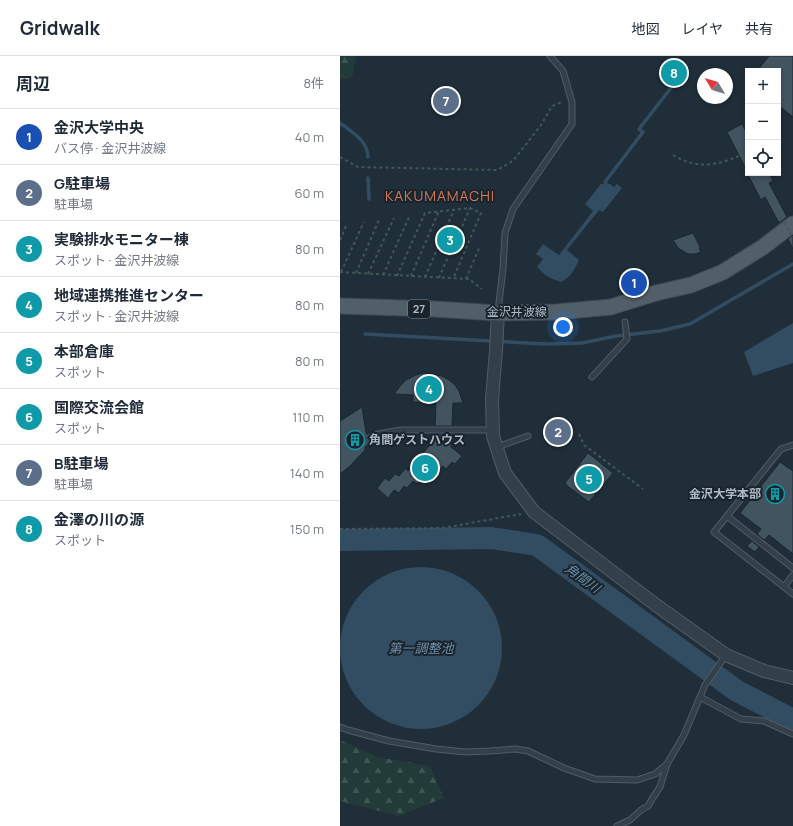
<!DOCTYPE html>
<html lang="ja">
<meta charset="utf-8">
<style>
body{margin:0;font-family:Manrope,"Noto Sans JP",sans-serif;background:#f6f6f7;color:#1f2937}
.controls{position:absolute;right:12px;top:12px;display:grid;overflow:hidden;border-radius:0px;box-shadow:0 2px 6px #0003}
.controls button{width:36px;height:36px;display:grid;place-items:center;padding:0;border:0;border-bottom:1px solid #e0e1e3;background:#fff;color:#1f2937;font:20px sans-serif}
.compass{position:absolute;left:357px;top:12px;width:36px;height:36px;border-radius:50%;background:#fff;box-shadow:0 2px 6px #0003;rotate:308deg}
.you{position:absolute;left:223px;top:271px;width:14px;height:14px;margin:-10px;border:3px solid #fff;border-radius:50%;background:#1a73e8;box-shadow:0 0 0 6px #1a73e833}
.badge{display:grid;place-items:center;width:26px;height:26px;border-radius:50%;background:#111827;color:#fff;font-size:13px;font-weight:700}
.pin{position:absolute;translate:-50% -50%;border:2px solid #fff;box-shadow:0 1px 4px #0006}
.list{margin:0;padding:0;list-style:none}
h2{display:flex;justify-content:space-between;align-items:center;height:52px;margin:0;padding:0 16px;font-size:17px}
h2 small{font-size:13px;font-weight:400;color:#747a83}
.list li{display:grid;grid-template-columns:26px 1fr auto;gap:12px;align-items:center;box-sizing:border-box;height:56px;padding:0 16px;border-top:1px solid #e0e1e3}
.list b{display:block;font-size:15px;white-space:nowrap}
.list p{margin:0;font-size:13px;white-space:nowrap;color:#747a83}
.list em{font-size:13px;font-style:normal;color:#747a83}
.icon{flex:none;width:22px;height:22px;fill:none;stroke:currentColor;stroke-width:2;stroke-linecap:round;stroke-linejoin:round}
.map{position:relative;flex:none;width:453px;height:770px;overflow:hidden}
header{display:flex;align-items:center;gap:24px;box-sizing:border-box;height:56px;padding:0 20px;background:#fff;border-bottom:1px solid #e0e1e3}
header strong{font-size:19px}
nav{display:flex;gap:22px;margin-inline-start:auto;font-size:14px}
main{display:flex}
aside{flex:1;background:#fff}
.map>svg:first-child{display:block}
.forest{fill:url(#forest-firs)}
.water{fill:#324c61}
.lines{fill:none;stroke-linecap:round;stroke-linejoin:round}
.stream{stroke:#324c61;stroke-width:3.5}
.river{stroke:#324c61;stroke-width:22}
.building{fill:#425460;stroke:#1a262f}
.service-casing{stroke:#505d66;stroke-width:7}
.tertiary-casing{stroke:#505d66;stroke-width:14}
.primary-casing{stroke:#3f4b55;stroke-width:17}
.path{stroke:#415857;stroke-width:2;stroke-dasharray:3 3;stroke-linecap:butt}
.service{stroke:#333f49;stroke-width:5}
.tertiary{stroke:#333f49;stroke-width:12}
.primary{stroke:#515f69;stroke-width:15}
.path-bridge{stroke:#415857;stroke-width:2;stroke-dasharray:3 3;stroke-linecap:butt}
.labels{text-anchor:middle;stroke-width:4;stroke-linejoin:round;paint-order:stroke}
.shield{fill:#19242d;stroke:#818d97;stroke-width:1}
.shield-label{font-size:11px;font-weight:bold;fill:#adbac5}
.street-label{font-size:12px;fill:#adbac5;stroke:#19242d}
.poi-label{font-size:12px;font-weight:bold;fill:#adbac5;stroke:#19242d;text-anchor:start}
.water-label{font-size:13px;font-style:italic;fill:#6c90aa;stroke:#19242d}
.quarter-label{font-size:14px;letter-spacing:1px;fill:#d77b57;stroke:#19242d}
</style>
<header>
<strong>Gridwalk</strong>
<nav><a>地図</a><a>レイヤ</a><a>共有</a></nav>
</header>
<main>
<aside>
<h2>周辺<small>8件</small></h2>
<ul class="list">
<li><span class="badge" style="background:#1a4fb4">1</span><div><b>金沢大学中央</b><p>バス停 · 金沢井波線</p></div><em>40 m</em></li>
<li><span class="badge" style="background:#5c6f8a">2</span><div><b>G駐車場</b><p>駐車場</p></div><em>60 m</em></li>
<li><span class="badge" style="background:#0f9aa8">3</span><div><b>実験排水モニター棟</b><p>スポット · 金沢井波線</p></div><em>80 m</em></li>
<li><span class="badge" style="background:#0f9aa8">4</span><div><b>地域連携推進センター</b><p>スポット · 金沢井波線</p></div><em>80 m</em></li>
<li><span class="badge" style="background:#0f9aa8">5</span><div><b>本部倉庫</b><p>スポット</p></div><em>80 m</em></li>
<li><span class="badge" style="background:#0f9aa8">6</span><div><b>国際交流会館</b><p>スポット</p></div><em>110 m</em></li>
<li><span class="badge" style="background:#5c6f8a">7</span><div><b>B駐車場</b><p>駐車場</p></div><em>140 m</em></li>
<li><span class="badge" style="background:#0f9aa8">8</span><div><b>金澤の川の源</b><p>スポット</p></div><em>150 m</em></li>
</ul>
</aside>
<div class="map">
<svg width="453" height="770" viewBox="0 0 453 770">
<defs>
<pattern id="forest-firs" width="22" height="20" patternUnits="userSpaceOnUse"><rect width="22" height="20" fill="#223b39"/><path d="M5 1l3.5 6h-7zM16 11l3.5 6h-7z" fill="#3f5554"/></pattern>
</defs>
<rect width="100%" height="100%" fill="#1f2e38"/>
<g class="forest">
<path d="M0,0H16L12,21L0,23Z"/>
<path d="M0,684L38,701L90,710L104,742L59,760L0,745Z"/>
</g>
<g class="water">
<path d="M333,5L346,16L340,24L326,13Z"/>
<path d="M261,128H270L274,131L277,128L282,132L263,156L259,154L227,194L239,204C235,213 230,222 221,226C211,223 204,219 197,211L203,203L196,198L203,188L219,199L253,155L245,148Z"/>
<path d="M453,267V307L413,320L404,296Z"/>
<circle cx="81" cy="592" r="81"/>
</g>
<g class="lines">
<g class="stream">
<path d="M0,67C12,76 28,85 28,101"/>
<path d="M28,122L29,143"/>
<path d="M266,128L265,126L303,76L299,73L338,23"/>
<path d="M25,278L206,288L242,287L276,280L320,275L350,268L453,208"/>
</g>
<path class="river" d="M0,484L151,482L197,489L397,635L453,664"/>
</g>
<g class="building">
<path d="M429,0H453V61L438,49V15H417Z"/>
<path d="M402,68L408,79V117L387,76Z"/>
<path d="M407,117H429L433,125L429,127L447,161L439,167L425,141L421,144Z"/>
<path d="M353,177L360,191L359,192L361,196L355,198H350L346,197L338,192L333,184Z"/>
<rect x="104" y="179" width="11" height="10"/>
<path d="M453,179V193L448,183Z"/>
<path d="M83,317L93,318L102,320L109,324L115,329L119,335L123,347H113L112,370H95L96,347L73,346V339L54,338L61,329L66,324L76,319Z"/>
<path d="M22,351L26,376L27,379L25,381V383L27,385L31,386L25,391V394L9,411L0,418V365Z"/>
<path d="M94,378H112L111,391L122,400L115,408L112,406L106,413L103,410L96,418L93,415L87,423L83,420L77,428L73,425L67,432L64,430L59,437L54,434L48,442L38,433L37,432L45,422L49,425L55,418L59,420L66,412L68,415L94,384Z"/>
<path d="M248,397L273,417L249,446L226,429H227L225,427Z"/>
<path d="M440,406L453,415V498L429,479L424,484L417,478L421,473L400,457Z"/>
<path d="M412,485L419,491L415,496L407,490Z"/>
</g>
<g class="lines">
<g class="service-casing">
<g id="service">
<path d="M158,255L163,213L165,177L173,153L232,68V46L223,15L210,0"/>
<path d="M252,321L287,283L285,266"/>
<path d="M29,382L38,378L61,374H152"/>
<path d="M157,391L188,380"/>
<path d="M387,460L441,393L453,389"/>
<path d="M453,512L387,460L374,476L453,538"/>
<path d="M444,531L453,519"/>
<path d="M360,641L401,663L424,665L453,678"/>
<path d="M0,671L8,674L49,685L96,693L125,696L149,695L176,693L188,695L224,712L255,723L297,724L315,718L327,708"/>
<path d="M277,770L290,764L301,754L308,750L312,743L320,731L327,708L344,679L365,629L386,599"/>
</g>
</g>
<g class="tertiary-casing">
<path id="tertiary" d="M158,257L156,294L152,344L153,380L165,417L194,456L316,549L386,599L424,615L453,622"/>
</g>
<g class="primary-casing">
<path id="primary" d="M0,250L94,253L158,257L217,256L271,251L316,237L351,229L383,216L423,191L453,168"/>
</g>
<g class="path">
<path d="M333,99C356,113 375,110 399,100"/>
<path d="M0,101L18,111L157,114L173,105L201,69L212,50L222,46"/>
<path d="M0,184L7,168"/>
<path d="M0,216L129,223L142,233"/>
<path d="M1,216L24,166"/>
<path d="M16,217L39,164"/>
<path d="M28,218L54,162"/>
<path d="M43,219L70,159"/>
<path d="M57,220L85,157L130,152L141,157L113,223"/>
<path d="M71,220L99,155"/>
<path d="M85,221L114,154"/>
<path d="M99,222L110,196L113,197L118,187V180L130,152"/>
<path d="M126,223L140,190"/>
<path d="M239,378L244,389L303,433"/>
<path d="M0,473L103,472L181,458"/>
</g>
<use href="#service" class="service"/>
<use href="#tertiary" class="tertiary"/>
<use href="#primary" class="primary"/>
<path class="path-bridge" d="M425,129L453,182"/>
</g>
<defs>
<g id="building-ring" transform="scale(1)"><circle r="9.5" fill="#19242d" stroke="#0f9aa8" stroke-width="1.5"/><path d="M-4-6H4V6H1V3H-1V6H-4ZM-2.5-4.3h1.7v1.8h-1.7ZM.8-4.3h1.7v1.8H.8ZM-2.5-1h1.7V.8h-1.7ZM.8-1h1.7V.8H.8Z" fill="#0f9aa8"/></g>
</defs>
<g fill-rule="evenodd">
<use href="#building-ring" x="15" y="384"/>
<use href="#building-ring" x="435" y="438"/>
</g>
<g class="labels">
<rect class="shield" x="68" y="244" width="22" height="18" rx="3"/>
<g class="shield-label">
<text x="79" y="257">27</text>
</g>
<g class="street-label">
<text x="177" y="260">金沢井波線</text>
</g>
<g class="poi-label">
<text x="29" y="388">角間ゲストハウス</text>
<text x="421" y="442" text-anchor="end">金沢大学本部</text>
</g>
<g class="water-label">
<text transform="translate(243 522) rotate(36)" y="5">角間川</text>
<text x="81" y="597">第一調整池</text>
</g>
<g class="quarter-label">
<text x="100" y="145">KAKUMAMACHI</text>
</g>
</g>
</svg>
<div class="controls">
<button>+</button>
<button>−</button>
<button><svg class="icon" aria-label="locate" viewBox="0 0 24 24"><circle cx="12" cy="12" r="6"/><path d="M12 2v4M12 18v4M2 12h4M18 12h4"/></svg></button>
</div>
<svg class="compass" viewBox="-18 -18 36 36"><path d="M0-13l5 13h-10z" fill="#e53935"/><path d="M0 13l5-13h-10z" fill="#747a83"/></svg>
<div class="you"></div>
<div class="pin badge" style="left:294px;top:227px;background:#1a4fb4">1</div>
<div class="pin badge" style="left:218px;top:376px;background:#5c6f8a">2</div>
<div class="pin badge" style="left:110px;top:184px;background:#0f9aa8">3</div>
<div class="pin badge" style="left:89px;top:333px;background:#0f9aa8">4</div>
<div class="pin badge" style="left:249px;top:423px;background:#0f9aa8">5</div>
<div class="pin badge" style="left:85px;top:412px;background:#0f9aa8">6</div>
<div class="pin badge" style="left:106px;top:45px;background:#5c6f8a">7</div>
<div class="pin badge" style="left:334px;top:17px;background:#0f9aa8">8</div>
</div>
</main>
